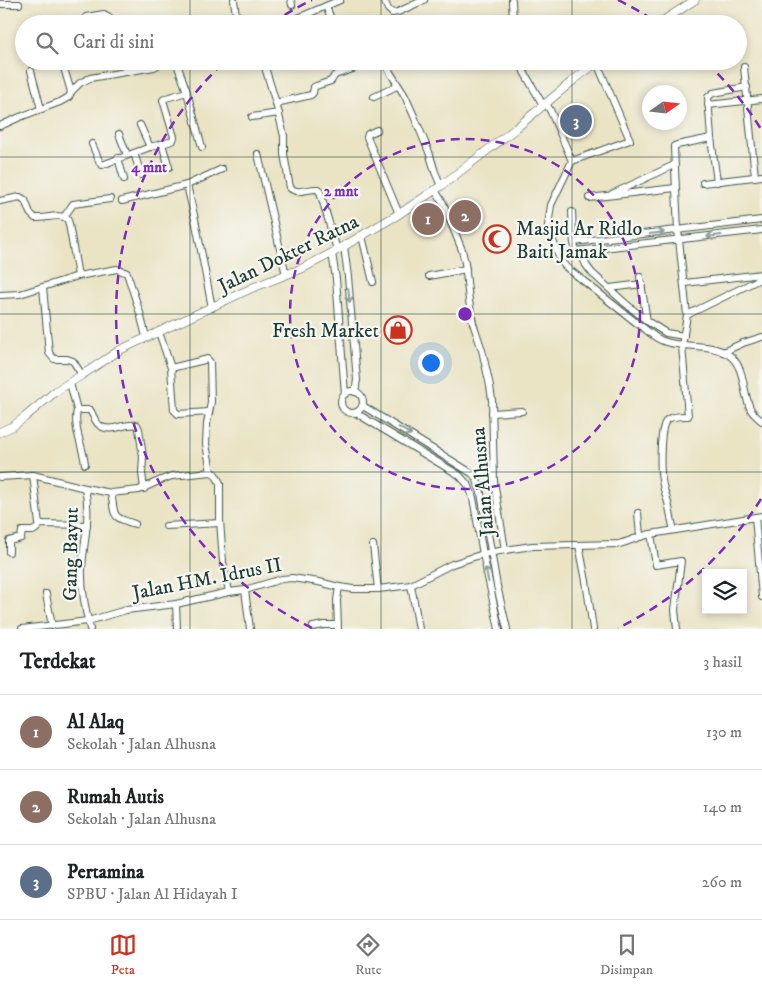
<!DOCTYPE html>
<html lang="id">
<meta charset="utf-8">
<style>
body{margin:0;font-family:"IM FELL DW Pica",serif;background:#f6f6f6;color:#202124}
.controls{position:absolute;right:15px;bottom:15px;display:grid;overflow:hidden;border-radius:0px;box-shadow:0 2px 8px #0003}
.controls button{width:45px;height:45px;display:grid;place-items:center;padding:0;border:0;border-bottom:1px solid #e0e0e0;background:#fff;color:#202124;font:25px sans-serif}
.compass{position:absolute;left:642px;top:85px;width:45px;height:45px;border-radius:50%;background:#fff;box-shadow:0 2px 8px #0003;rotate:76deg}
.you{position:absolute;left:430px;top:362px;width:18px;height:18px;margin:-12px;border:4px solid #fff;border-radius:50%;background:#1a73e8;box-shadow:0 0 0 8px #1a73e833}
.badge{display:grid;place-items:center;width:32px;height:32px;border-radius:50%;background:#c8321e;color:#fff;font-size:16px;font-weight:700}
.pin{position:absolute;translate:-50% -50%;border:2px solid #fff;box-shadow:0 1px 5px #0006}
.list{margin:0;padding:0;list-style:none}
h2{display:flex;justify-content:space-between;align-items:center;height:65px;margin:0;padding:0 20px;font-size:21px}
h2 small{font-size:16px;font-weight:400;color:#757577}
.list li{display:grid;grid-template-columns:32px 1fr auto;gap:15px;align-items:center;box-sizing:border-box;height:75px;padding:0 20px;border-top:1px solid #e0e0e0}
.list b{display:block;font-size:19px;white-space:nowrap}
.list p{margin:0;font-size:16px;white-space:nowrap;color:#757577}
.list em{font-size:16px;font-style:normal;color:#757577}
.icon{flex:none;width:28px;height:28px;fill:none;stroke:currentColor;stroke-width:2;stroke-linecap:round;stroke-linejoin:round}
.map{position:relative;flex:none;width:762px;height:629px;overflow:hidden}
.search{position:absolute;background:#fff;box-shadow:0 2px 8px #0003;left:15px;right:15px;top:15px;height:55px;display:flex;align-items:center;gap:12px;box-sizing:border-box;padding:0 18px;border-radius:28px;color:#757577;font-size:19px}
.sheet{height:290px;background:#fff}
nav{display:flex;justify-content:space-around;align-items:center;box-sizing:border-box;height:70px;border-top:1px solid #e0e0e0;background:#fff;font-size:14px;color:#757577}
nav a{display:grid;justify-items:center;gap:2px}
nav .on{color:#c8321e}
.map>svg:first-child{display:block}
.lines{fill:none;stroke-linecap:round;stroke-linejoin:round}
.minor-casing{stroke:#3d564a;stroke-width:8}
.tertiary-casing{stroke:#3d564a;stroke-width:9}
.minor{stroke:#fff;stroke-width:6}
.tertiary{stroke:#fff;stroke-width:8}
.oneway{stroke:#8f9e9a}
.grid{fill:none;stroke:#1f3d34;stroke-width:1;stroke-opacity:0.55}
.ring{fill:none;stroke:#7b2cbf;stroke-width:2.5;stroke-dasharray:9 6}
.labels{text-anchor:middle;stroke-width:4.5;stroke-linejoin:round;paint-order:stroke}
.poi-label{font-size:20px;fill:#1f3d34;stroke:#f6f6f2;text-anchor:start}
.street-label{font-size:20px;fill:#1f3d34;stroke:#f6f6f2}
.centre{fill:#7b2cbf;stroke:#f6f6f2;stroke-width:2.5}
.ring-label{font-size:15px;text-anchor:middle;font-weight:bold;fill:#7b2cbf;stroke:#f6f6f2;stroke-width:4.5;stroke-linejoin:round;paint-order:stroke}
</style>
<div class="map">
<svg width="762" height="629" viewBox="0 0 762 629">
<rect width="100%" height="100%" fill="#f6f6f2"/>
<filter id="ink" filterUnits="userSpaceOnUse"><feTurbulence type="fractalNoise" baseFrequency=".02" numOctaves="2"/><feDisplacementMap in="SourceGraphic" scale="10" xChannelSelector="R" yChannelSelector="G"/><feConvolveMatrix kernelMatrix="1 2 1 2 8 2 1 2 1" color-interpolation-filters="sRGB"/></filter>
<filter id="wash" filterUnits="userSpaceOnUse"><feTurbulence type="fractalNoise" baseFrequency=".0096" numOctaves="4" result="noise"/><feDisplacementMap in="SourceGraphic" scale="20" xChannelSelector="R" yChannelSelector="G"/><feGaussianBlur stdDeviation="1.12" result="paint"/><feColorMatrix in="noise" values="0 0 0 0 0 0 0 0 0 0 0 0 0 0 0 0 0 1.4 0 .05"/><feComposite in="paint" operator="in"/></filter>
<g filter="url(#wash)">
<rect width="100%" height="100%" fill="#eae4c5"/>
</g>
<g filter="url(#ink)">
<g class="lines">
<g class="minor-casing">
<g id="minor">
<path d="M234,0L237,24"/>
<path d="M291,0L292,5"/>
<path d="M384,0L388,9L392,13L398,12L424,0"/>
<path d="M512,0L513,24"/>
<path d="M0,4H19"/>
<path d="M326,6L333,24"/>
<path d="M85,24L86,17L104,14L109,17L111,24"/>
<path d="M295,24V20L298,18L340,0"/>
<path d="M62,61L71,92"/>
<path d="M123,61L126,72"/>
<path d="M176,61L187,92L202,147"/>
<path d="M263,61L276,103L284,136V154L290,188C299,195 308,188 318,189L320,192L337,250"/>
<path d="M383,61L405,96L414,116L429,152L435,172L441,186"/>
<path d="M521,61L524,72L543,105"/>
<path d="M744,67L755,177"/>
<path d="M31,71L41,109"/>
<path d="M374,97L397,86"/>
<path d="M276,103L311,95L313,93L314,87L316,86L331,81L335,75L353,69"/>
<path d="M546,103L551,112L572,161L551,205L548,226L557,252L561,261L566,267C590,286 614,305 638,324C646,329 654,338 663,341C684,349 710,342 729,355C746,367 742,393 751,410C754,415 758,418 762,421"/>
<path d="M708,105L762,99"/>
<path d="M252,117L279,113"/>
<path d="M140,125L150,147"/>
<path d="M0,126L20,117L60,102L69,97L71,92L80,83L90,78L154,67L165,61"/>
<path d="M377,130L368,134L367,137L399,214"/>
<path d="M119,134L127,155"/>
<path d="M92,144L100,163L102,165L150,147L169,142L173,140L174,137L163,100L166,98L187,92"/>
<path d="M162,144L169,167"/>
<path d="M134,153L141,175"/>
<path d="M258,154L286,275"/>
<path d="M118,158L124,179"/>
<path d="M572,161L630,140L597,63"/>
<path d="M717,182L711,138L708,97L713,93L747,87"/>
<path d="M703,183L762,176"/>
<path d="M187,185L196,224L212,308"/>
<path d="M435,190L443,203L462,250L465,263L469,301L473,323L482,350L490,386L492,400L494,481L505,550"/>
<path d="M612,194L674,165"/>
<path d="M589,198L675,188"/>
<path d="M0,201L20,197L25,200L30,213L35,218C43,219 57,214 64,217C68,218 68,221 69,224L78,276"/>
<path d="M122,201L187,185L222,169"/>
<path d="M572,212C573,225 572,240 576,251L762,230"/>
<path d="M64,217L73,204L110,199"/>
<path d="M362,236L373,282"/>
<path d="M574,242L762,220"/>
<path d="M344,246L348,277L357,380L355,392"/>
<path d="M580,251L586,265L592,273L625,303L647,321L666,333L684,336"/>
<path d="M332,253L336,279L345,394"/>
<path d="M429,276L466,269"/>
<path d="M640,277L647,321"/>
<path d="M685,283L762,274"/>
<path d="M43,287L49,353L54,359H67L73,361L82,375"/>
<path d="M610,288L642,284"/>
<path d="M0,295L20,294L78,276L117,269L127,273L140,313L146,337"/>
<path d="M687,315L762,278"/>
<path d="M159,332L171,368L204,360L207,359L210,362L211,402L207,424L206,444L211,472"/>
<path d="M723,352L743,343L762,337"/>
<path d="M171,368L174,410L178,414L209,412"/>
<path d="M70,383L77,410H90C93,414 94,420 98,424C109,435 125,422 137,425L139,429L143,457L142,473L144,489"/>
<circle cx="352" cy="402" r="11"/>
<path d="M363,406L473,474L477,480L481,493L497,586L507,629"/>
<path d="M77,410C73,429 83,446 85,464"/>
<path d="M356,413L459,475L469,486L473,498L483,554L499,629"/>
<path d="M492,413L522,411"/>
<path d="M33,475L39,524"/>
<path d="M0,477L33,475L85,488L111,493L139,490L161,480L172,476L211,472L215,474L220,483V520L223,562L229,592"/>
<path d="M85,488C91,517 84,539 82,568C81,588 85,609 90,629"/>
<path d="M111,493C116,516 109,516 135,524"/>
<path d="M638,513L640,536"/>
<path d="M755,517L762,597"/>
<path d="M166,526L220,523"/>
<path d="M674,530C671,520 670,509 667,499C665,493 663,487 662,480C660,470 659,424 668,419C673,416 682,416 688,416L682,346L687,315L678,230L674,148V146L677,145L711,138"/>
<path d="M651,534L656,565L681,561L675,610L677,629"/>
<path d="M373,545L378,589"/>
<path d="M579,545L586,581L593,629"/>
<path d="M9,552V541L21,538L22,531H33L36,529L41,524L87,525"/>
<path d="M411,585L419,629"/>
<path d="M245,590L250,629"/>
<path d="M46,594L52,626"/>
<path d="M176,604L177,629"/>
<path d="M313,627L324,625H337"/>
<path d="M22,629L88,621L126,610L176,604L229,592L245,590L282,579L292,578L319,582L339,587L353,589H378L411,585L452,564L483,554L505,550L532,546L619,544C630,541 640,536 651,534L762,516"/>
<path d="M338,629L337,600L339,587"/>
</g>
</g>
<g class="tertiary-casing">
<g id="tertiary">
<path d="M658,24L695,0"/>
<path d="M0,432L13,426L25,417L56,391L82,375L120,350L252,288L303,268L332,253L399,214L441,186L515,129L575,79L599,61"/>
</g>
</g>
<use href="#minor" class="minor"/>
<use href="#tertiary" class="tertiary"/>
</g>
<defs><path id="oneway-shaft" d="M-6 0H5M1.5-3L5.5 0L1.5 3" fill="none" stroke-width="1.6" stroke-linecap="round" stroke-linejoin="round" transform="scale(1.25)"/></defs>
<g class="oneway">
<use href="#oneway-shaft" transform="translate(657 233) rotate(-7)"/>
<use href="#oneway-shaft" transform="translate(714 236) rotate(173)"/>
<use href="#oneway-shaft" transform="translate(349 295) rotate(85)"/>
<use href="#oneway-shaft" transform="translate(405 431) rotate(31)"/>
<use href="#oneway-shaft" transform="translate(487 575) rotate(-102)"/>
</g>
</g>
<path class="grid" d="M190,0V24M381,0V24M572,0V24M190,61V629M381,61V629M572,61V629M0,157H762M0,314H762M0,472H762"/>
<g class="ring">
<circle cx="465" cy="314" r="175"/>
<path d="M761 499A349 349 0 0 1 618 628M312 628A349 349 0 0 1 223 63M272 23A349 349 0 0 1 312 0M618 0A349 349 0 0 1 658 23M707 63A349 349 0 0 1 761 129"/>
</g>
<defs>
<g id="mosque-ring" transform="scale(1.4375)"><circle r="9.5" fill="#f6f6f2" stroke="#c8321e" stroke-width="1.5"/><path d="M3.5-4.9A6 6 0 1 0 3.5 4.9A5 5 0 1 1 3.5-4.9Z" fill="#c8321e"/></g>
<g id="shop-ring" transform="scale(1.4375)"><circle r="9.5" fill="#f6f6f2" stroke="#c8321e" stroke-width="1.5"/><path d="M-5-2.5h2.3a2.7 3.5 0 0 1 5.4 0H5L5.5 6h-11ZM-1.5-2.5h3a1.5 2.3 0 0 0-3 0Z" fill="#c8321e"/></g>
</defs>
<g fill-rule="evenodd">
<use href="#mosque-ring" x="497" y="239"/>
<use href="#shop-ring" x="398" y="330"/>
</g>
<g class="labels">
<g class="poi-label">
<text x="516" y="235">Masjid Ar Ridlo<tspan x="516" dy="23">Baiti Jamak</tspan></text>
<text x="379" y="337" text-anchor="end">Fresh Market</text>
</g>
<g class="street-label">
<text transform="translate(288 253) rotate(-26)" y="7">Jalan Dokter Ratna</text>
<text transform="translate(482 482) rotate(-95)" y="7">Jalan Alhusna</text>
<text transform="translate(70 554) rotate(-89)" y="7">Gang Bayut</text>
<text transform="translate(207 578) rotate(-11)" y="7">Jalan HM. Idrus II</text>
</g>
</g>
<circle cx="465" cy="314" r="8" class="centre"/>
<g class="ring-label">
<text x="149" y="172">4 mnt</text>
<text x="341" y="196">2 mnt</text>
</g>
</svg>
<div class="controls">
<button><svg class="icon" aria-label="layers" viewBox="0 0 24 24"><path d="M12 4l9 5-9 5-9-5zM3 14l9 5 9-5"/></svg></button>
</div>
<svg class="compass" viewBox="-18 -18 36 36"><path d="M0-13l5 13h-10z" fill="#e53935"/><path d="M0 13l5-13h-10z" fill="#757577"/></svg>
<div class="you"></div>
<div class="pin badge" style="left:428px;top:219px;background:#8d6e63">1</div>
<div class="pin badge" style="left:465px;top:216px;background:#8d6e63">2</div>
<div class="pin badge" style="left:576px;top:121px;background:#5c6f8a">3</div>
<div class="search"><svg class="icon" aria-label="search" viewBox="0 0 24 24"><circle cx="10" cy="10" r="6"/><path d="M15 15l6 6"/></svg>Cari di sini</div>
</div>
<section class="sheet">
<h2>Terdekat<small>3 hasil</small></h2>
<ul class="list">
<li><span class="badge" style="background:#8d6e63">1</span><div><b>Al Alaq</b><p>Sekolah · Jalan Alhusna</p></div><em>130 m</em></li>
<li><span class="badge" style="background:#8d6e63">2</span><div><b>Rumah Autis</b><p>Sekolah · Jalan Alhusna</p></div><em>140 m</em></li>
<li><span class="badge" style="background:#5c6f8a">3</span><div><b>Pertamina</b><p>SPBU · Jalan Al Hidayah I</p></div><em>260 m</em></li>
</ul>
</section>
<nav>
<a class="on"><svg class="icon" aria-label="map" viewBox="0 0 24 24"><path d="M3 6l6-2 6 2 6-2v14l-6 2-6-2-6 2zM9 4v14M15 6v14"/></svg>Peta</a>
<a><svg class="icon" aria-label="directions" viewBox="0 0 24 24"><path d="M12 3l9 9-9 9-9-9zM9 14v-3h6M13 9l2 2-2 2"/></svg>Rute</a>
<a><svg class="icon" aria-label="saved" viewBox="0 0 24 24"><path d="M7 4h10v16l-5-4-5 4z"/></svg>Disimpan</a>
</nav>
